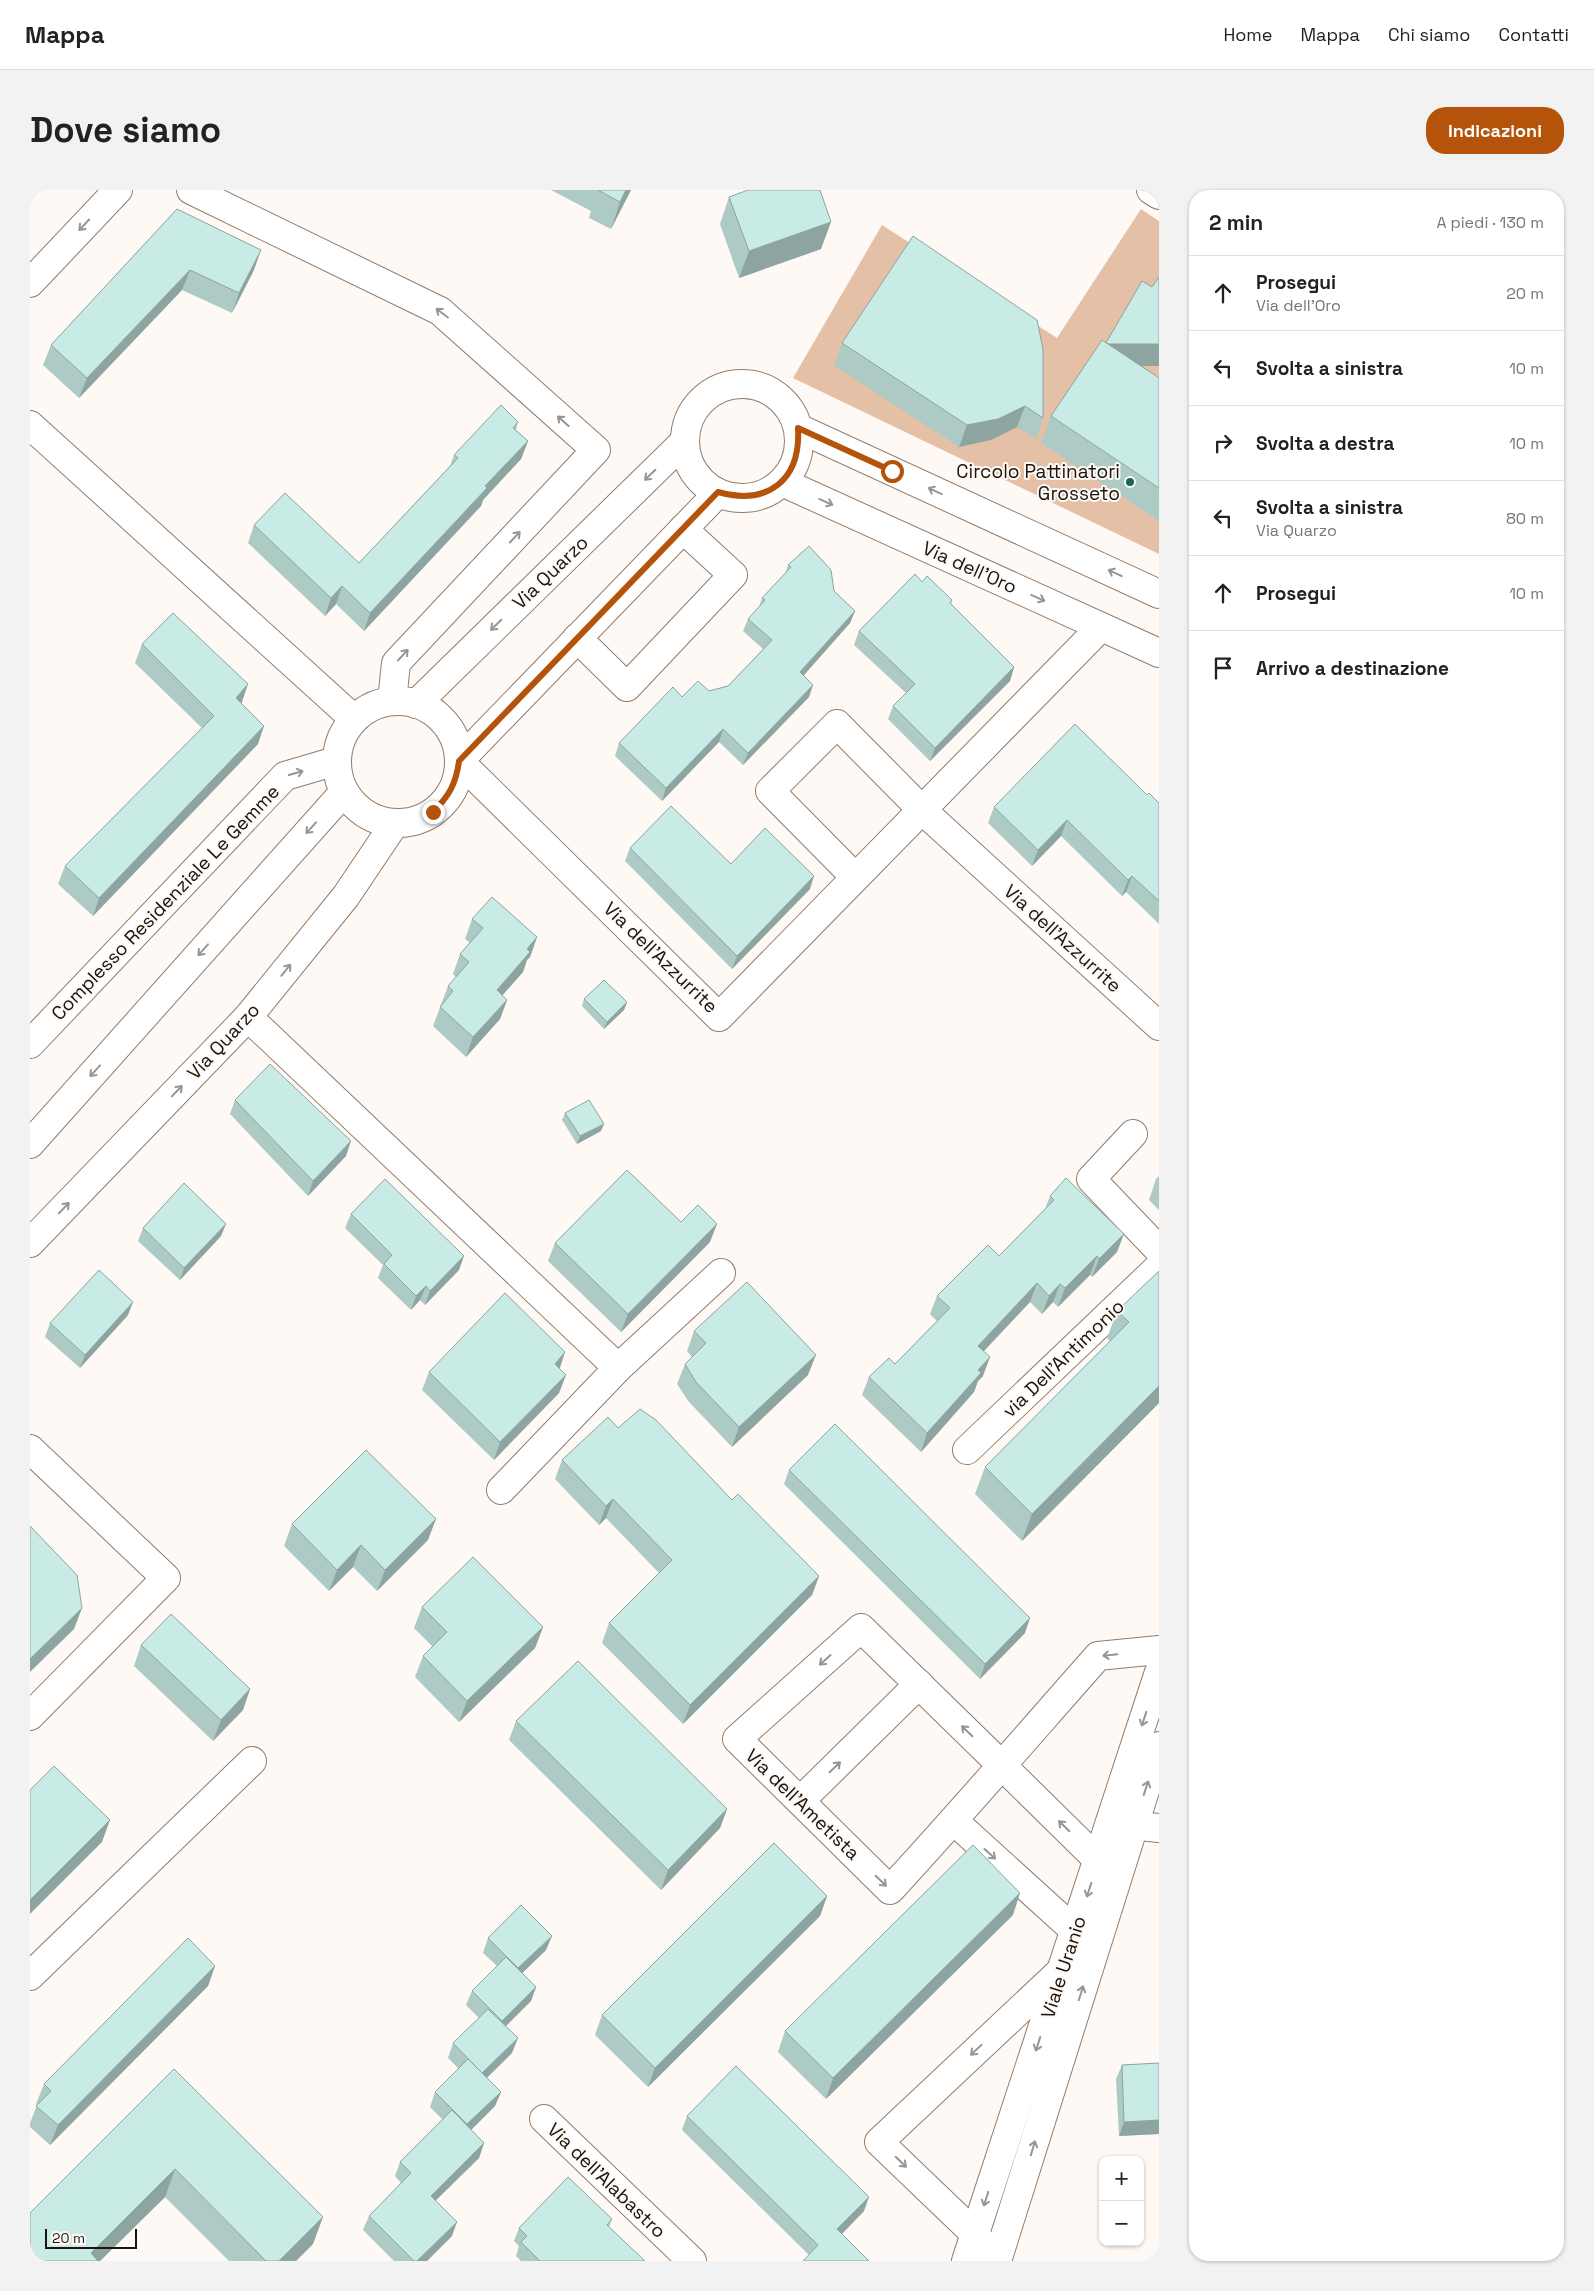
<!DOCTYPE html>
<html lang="it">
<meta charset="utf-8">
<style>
body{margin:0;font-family:"Space Grotesk",sans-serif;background:#f2f2f2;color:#222}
.controls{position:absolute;right:15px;bottom:15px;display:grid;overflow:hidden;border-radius:10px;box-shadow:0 1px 4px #0004}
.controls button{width:45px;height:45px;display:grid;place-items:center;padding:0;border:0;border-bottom:1px solid #e0e0e0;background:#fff;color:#222;font:25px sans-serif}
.scale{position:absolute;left:15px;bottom:12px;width:92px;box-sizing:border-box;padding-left:5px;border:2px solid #1b130c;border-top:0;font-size:14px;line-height:18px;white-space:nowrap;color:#1b130c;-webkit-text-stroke:4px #fef9f5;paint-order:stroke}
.stop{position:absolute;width:15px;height:15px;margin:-11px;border:4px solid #b45309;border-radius:50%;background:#fff}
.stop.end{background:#b45309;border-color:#fff;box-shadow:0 1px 5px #0008}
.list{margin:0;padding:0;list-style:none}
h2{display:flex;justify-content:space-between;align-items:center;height:65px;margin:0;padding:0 20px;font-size:21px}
h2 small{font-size:16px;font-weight:400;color:#767676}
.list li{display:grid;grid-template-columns:32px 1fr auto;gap:15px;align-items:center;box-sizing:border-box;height:75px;padding:0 20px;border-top:1px solid #e0e0e0}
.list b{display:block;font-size:19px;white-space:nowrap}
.list p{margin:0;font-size:16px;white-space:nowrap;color:#767676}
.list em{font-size:16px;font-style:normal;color:#767676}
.icon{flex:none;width:28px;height:28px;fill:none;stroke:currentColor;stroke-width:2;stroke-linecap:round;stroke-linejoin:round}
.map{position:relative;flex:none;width:1129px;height:2071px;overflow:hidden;border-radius:20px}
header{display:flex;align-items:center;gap:30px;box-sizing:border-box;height:70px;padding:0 25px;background:#fff;border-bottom:1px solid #e0e0e0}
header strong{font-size:24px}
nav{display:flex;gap:28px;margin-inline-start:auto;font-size:18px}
.intro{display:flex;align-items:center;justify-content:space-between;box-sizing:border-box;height:120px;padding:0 30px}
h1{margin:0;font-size:35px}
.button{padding:12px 22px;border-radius:20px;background:#b45309;color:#fff;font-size:18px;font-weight:700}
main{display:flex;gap:30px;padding:0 30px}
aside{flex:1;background:#fff;border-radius:20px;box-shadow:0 1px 4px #0004}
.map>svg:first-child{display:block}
.green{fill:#e3c0a6}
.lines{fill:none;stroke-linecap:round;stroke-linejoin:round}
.minor-casing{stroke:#927c6b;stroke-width:30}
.major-casing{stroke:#927c6b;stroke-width:30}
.minor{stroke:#fff;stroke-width:28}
.major{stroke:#fff;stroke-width:28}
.wall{fill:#adcac5}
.shaded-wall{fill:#8da4a0}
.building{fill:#c9ebe5;stroke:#8da4a0}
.oneway{stroke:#989592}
.route{stroke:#b45309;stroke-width:6}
.poi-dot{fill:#18635b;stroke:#fef9f5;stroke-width:2}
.labels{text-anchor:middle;stroke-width:4;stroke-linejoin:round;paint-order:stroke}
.poi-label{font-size:19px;fill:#1b130c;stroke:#fef9f5;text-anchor:end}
.street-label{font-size:19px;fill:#1b130c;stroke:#fef9f5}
</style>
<header>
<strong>Mappa</strong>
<nav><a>Home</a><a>Mappa</a><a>Chi siamo</a><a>Contatti</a></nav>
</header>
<div class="intro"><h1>Dove siamo</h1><a class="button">Indicazioni</a></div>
<main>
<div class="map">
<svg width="1129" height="2071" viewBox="0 0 1129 2071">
<rect width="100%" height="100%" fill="#fef9f5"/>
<path class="green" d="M1111,19L1129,31V364L763,188L852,35L1027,148Z"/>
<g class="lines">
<g class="minor-casing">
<g id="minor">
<path d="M161,0L410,121L566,260L366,473L362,511"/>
<path d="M1121,0L1129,5"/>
<path d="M0,93L88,0"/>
<circle cx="712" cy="251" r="57"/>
<path d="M0,235L324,529"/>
<path d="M768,238L1129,404"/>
<path d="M752,292L1129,463"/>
<path d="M688,303L429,571L689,827L1071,437"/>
<path d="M547,448L597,497L703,385L653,339"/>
<circle cx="368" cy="572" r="61"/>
<path d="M386,514L655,251"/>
<path d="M825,687L740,601L807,534L892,620L1129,836"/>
<path d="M218,827L588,1178"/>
<path d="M0,854L255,586L306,571"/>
<path d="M1103,944L1061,989L1129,1060"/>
<path d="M0,954L314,602"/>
<path d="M0,1053L218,827L316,706L365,633"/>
<path d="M0,1259L136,1388L0,1526"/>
<path d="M937,1260L1129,1077"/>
<path d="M471,1300L588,1178L691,1083"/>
<path d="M770,1611L889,1494"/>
<path d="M924,1631L1045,1741"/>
<path d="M1081,1633L1129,1638"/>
<path d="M1069,1671C990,1593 910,1515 831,1438L707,1549L860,1700C931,1623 999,1544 1068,1466L1129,1460"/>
<path d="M0,1786L222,1571"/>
<path d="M514,1929L662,2071"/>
<path d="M966,2071L945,2044L849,1952L1033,1779"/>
</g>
</g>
<g class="major-casing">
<g id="major">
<path d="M936,2071L1129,1482"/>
<path d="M967,2071L1129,1556"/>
</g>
</g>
<use href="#minor" class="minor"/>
<use href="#major" class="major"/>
</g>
<g class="wall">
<path d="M521,0H601L581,39L559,28L561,21Z"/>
<path d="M699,7L791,59L709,88L690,34Z"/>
<path d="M147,19L224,80L202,123L152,100L49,208L13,175L21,155Z"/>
<path d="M1122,97L1129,176H1111L1129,188V331L1011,253L1021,226L1076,153Z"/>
<path d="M1007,130L1013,228L1006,249L987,237L961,250L929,257L804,175L812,153Z"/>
<path d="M488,232L486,240L498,251L491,269L453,310L451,316L334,441L306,414L295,426L218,353L224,335L329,373L420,276L424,265Z"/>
<path d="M758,375L804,401L825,421L820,433L774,485L779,507L713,575L689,552L632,611L585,566L589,553L679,501L698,496L733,459L713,441L718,429L729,417L732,408L755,384Z"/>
<path d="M892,392L922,410L921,414L984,477L980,491L900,571L858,529L863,516L876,503L824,455L829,441Z"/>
<path d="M112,454L212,512L211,513L228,554L63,726L28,694L35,676L172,538L105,473Z"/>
<path d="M1117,605L1129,613V734L1096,702L1092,706L1031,646L1002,676L958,633L964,617Z"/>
<path d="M600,658L701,674L780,699L702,779L595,671Z"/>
<path d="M442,729L507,747L500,767L497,770L493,782L472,806L477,810L470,829L436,867L403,836L418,796L426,787L423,784L430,764L440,753L435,749Z"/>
<path d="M554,809L597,812L594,820L574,839L552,816Z"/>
<path d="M205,910L316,966L278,1006L200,924Z"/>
<path d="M535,923L571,941L547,954L532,930Z"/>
<path d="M1129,986V1020L1119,1010L1126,989Z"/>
<path d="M1020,1006L1087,1062L1062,1087L1060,1085L1028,1117L1023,1112L1012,1124L1000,1112L953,1161V1186L948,1191L944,1202L891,1262L832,1205L839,1187L865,1174L907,1131L900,1124L907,1106L969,1066L1015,1019Z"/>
<path d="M321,1024L429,1080L395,1115L390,1110L381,1120L348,1088L353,1075L315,1038Z"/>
<path d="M113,1038L191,1046L150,1090L108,1051Z"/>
<path d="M680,1052L591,1142L518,1071L525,1053Z"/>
<path d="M1129,1081V1213L992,1351L945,1304L955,1277L1080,1151L1077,1148L1087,1121Z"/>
<path d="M98,1125L50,1178L15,1147L20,1133Z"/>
<path d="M664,1141L778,1185L702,1257L659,1212L647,1194L655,1174L662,1167L657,1161Z"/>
<path d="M529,1179L536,1185L529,1203L464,1270L392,1200L399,1182Z"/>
<path d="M588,1238L702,1310L789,1386L782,1405L653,1534L572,1453L579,1433L629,1383L576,1328L569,1335L525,1289L532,1270Z"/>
<path d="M759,1280L995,1443L950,1489L754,1294Z"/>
<path d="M262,1334L398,1350L347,1401L323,1377L299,1401L254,1356Z"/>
<path d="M392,1417L513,1437L505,1458L429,1532L385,1487L393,1466L403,1457L384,1438Z"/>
<path d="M111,1455L220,1499L213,1520L183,1551L104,1476Z"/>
<path d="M486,1531L697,1619L690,1638L631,1700L479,1550Z"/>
<path d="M797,1706L790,1726L618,1897L565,1845L572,1825Z"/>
<path d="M983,1725L796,1909L748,1862L755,1841Z"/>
<path d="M458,1748L516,1760L492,1783L506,1797L501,1811L476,1836L482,1863L457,1888L471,1902L465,1916L441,1940L454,1953L449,1968L406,2010L422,2046L397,2071H364L333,2040L339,2026L371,1993L365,1986L370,1972L413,1930L400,1917L405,1902L429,1879L418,1868L423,1853L449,1828L436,1815L442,1801L467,1776L453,1763Z"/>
<path d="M185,1776L178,1796L20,1955L0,1937V1933L7,1915L6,1914L14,1894Z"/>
<path d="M1129,1873V1944L1089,1946L1086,1889L1092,1875Z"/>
<path d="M144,1879L283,2054L266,2071H199L135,2007L70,2071H0Z"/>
<path d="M657,1926L834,2021L812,2044L779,2065L652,1940Z"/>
<path d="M582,2029L579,2037L615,2071H491L486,2066L489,2056L484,2051L489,2038Z"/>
</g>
<g class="shaded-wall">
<path d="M596,0H601L581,39L590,12Z"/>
<path d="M801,32L791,59L709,88L719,61Z"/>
<path d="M231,60L224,80L202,123L209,103Z"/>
<path d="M160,80L152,100L49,208L57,188Z"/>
<path d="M1075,154H1129V176H1067Z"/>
<path d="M995,216L987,237L961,250L929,257L937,235Z"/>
<path d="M498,251L491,269L453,310L451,316L334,441L340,423L455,296Z"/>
<path d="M312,396L306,414L295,426L301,408Z"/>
<path d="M825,421L820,433L766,494L770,482Z"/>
<path d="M984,477L980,491L900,571L905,558Z"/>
<path d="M218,494L212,512L199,526L206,508Z"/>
<path d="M783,495L779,507L713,575L718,563Z"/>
<path d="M234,536L228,554L63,726L69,708Z"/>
<path d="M693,539L689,552L632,611L636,598Z"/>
<path d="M1037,630L1031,646L1002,676L1008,660Z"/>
<path d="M784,686L780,699L702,779L707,766Z"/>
<path d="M1102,686L1096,702L1092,706L1098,690Z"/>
<path d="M507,747L500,767L497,770L493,782L459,820L467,800L497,759Z"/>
<path d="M477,810L470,829L436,867L443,847Z"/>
<path d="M597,812L594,820L574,839L577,832Z"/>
<path d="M574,934L571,941L547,954L550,946Z"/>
<path d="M321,951L316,966L278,1006L283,991Z"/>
<path d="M196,1034L191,1046L150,1090L154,1078Z"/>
<path d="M687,1034L680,1052L591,1142L598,1124Z"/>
<path d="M1094,1044L1087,1062L1062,1087L1069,1069Z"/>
<path d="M434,1066L429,1080L395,1115L400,1101Z"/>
<path d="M1067,1066L1060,1085L1028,1117L1035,1098Z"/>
<path d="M1007,1093L1000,1112L941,1175L948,1156Z"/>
<path d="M1030,1094L1023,1112L1012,1124L1019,1106Z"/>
<path d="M396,1096L390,1110L381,1120L386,1106Z"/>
<path d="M103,1112L98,1125L50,1178L55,1165Z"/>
<path d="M535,1162L529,1181L525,1174Z"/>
<path d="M786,1165L778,1185L702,1257L709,1237Z"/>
<path d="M960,1167L953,1186L948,1191L944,1202L891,1262L897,1243L948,1180Z"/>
<path d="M536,1185L529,1203L464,1270L470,1252Z"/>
<path d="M1129,1196V1213L992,1351L1002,1324Z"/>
<path d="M583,1309L576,1328L569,1335L576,1316Z"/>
<path d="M406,1329L398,1350L347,1401L355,1380Z"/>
<path d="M331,1355L323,1377L299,1401L307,1380Z"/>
<path d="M789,1386L782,1405L653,1534L660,1515Z"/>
<path d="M52,1418L44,1439L0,1482V1469Z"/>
<path d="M1000,1428L995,1443L950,1489L955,1474Z"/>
<path d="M513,1437L505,1458L429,1532L437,1511Z"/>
<path d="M220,1499L213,1520L183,1551L191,1530Z"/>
<path d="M697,1619L690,1638L631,1700L638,1680Z"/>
<path d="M80,1630L72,1652L0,1724V1710Z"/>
<path d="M990,1703L983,1725L796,1909L803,1888Z"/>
<path d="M797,1706L790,1726L618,1897L625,1878Z"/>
<path d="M522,1746L516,1760L483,1792L488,1778Z"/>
<path d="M185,1776L178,1796L20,1955L28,1935Z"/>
<path d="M506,1797L501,1811L466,1846L472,1831Z"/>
<path d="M488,1848L482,1863L447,1897L452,1883Z"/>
<path d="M471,1902L465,1916L432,1949L437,1934Z"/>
<path d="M1129,1930V1944L1089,1946L1094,1932Z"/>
<path d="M454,1953L449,1968L396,2020L401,2006Z"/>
<path d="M145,1979L135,2007L70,2071H58L61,2063Z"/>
<path d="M839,2007L834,2021L802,2054L807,2039Z"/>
<path d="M293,2027L283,2054L266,2071H249Z"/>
<path d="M427,2032L422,2046L397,2071H387Z"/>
</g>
<g class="building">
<path d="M568,0H596L590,12Z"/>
<path d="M718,0H790L801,32L719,61L699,7Z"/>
<path d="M147,19L231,60L209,103L160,80L57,188L21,155Z"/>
<path d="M883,46L1007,130L1013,159V228L995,216L968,229L937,235L812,153Z"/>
<path d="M1129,87V154H1079L1076,153L1112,91L1122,97Z"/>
<path d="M1072,150L1129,188V298L1021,226Z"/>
<path d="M471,215L488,232L483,238L498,251L455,296L457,298L340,423L312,396L301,408L224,335L255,303L329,373L428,268L424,265Z"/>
<path d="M779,356L801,380L804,401L825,421L770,482L783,495L718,563L693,539L636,598L589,553L643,497L652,507L668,491L679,501L698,496L726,467L742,450L718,429L735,410L732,408L761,377L758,375Z"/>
<path d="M885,384L892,392L897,386L922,410L920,413L984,477L905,558L863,516L885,494L829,441Z"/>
<path d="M143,423L218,494L206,508L234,536L69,708L35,676L184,526L112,454Z"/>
<path d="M1045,534L1117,605L1119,603L1129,613V711L1102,686L1098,690L1037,630L1008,660L964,617Z"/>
<path d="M641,616L701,674L735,638L784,686L707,766L600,658Z"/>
<path d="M462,707L507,747L497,759L500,762L467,800L477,810L443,847L410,817L423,801L418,796L439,772L430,764L453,738L442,729Z"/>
<path d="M574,790L597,812L577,832L554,809Z"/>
<path d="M240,874L321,951L283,991L205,910Z"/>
<path d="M559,910L574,934L550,946L535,923Z"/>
<path d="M597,980L651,1032L668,1015L687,1034L598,1124L525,1053Z"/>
<path d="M1036,988L1094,1044L1069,1069L1067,1066L1035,1098L1030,1094L1019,1106L1007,1093L948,1156L960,1167L948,1180L951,1183L897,1243L839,1187L859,1168L865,1174L920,1118L907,1106L958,1055L969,1066L1024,1010L1020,1006Z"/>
<path d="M355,989L434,1066L400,1101L396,1096L386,1106L354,1074L362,1065L321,1024Z"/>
<path d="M154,993L196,1034L154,1078L113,1038Z"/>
<path d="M69,1080L103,1112L55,1165L20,1133Z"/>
<path d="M1129,1081V1196L1002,1324L955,1277L1099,1132L1087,1121Z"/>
<path d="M717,1092L786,1165L709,1237L666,1192L655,1174L676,1153L664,1141Z"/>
<path d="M475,1103L535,1162L525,1174L536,1185L470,1252L399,1182Z"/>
<path d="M610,1219L626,1230L702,1310L708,1304L789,1386L660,1515L579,1433L642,1370L583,1309L576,1316L532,1270L578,1227L588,1238Z"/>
<path d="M805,1234L1000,1428L955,1474L759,1280Z"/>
<path d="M336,1260L406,1329L355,1380L331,1355L307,1380L262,1334Z"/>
<path d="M0,1336L47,1385L52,1418L0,1469Z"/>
<path d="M443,1367L513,1437L437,1511L393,1466L417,1442L392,1417Z"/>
<path d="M141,1424L220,1499L191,1530L111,1455Z"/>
<path d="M548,1471L697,1619L638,1680L486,1531Z"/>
<path d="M24,1576L80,1630L0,1710V1600Z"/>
<path d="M744,1653L797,1706L625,1878L572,1825Z"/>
<path d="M943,1655L990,1703L803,1888L755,1841Z"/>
<path d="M491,1715L522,1746L488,1778L458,1748Z"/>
<path d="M158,1748L185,1776L28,1935L6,1916L21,1901L14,1894Z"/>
<path d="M476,1767L506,1797L472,1831L442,1801Z"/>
<path d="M458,1819L488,1848L452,1883L423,1853Z"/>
<path d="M438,1869L471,1902L437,1934L405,1902Z"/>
<path d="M1129,1873V1930L1094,1932L1092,1875Z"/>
<path d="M706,1876L839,2007L807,2039L839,2071H773L788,2055L657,1926Z"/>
<path d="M144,1879L293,2027L249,2071H236L145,1979L61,2063L68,2071H0V2023Z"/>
<path d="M422,1920L454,1953L401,2006L427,2032L387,2071H384L339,2026L381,1983L370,1972Z"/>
<path d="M538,1987L582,2029L577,2035L615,2071H510L491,2052L497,2046L489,2038Z"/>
</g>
<defs><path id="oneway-shaft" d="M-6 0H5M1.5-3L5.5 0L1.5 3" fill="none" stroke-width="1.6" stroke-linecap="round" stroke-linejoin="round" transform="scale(1.25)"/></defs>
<g class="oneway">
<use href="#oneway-shaft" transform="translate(54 35) rotate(133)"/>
<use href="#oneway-shaft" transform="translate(412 123) rotate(-143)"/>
<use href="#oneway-shaft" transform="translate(533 231) rotate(-138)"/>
<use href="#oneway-shaft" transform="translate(620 285) rotate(136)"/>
<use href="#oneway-shaft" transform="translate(905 301) rotate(-155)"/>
<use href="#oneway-shaft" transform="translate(796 312) rotate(24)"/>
<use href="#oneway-shaft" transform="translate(485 347) rotate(-47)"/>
<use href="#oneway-shaft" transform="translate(1085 383) rotate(-155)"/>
<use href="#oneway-shaft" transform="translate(1008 408) rotate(24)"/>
<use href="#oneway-shaft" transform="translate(466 435) rotate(136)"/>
<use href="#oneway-shaft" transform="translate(373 465) rotate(-47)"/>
<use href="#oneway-shaft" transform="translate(266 583) rotate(-16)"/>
<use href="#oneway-shaft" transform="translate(281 638) rotate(132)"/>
<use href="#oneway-shaft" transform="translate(173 760) rotate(132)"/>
<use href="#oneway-shaft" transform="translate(256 780) rotate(-51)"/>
<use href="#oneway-shaft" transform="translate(65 881) rotate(132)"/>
<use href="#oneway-shaft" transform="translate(147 901) rotate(-46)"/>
<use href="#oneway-shaft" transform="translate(34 1018) rotate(-46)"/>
<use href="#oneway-shaft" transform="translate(1080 1465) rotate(174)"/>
<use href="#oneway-shaft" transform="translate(795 1470) rotate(138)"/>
<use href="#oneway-shaft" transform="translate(1114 1529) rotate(108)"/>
<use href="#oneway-shaft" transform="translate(937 1541) rotate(-136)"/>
<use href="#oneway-shaft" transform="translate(805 1577) rotate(-44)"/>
<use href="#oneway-shaft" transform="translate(1116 1598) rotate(-72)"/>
<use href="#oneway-shaft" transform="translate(1034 1636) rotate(-136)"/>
<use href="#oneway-shaft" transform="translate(960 1664) rotate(42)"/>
<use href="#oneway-shaft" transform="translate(851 1691) rotate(44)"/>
<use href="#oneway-shaft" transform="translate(1059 1700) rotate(108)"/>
<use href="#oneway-shaft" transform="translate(1051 1803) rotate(-73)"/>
<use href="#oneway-shaft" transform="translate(1008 1854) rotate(108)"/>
<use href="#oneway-shaft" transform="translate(946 1860) rotate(137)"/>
<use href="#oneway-shaft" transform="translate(1003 1958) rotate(-73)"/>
<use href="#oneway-shaft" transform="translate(871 1972) rotate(44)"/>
<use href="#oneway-shaft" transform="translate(956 2009) rotate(108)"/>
</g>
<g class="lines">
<path class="route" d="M403,622C419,606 426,594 429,571L688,302C738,316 771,290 768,238L862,281"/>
</g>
<circle class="poi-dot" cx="1100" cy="292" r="5"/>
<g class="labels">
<g class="poi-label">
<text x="1090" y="288">Circolo Pattinatori<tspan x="1090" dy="22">Grosseto</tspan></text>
</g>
<g class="street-label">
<text transform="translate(940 377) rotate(24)" y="7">Via dell'Oro</text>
<text transform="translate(520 382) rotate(-44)" y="7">Via Quarzo</text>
<text transform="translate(135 712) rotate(-46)" y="7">Complesso Residenziale Le Gemme</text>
<text transform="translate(1033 748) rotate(42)" y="7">Via dell'Azzurrite</text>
<text transform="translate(631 767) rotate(44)" y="7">Via dell'Azzurrite</text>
<text transform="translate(193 851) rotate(-47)" y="7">Via Quarzo</text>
<text transform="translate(1033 1168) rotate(-44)" y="7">via Dell'Antimonio</text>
<text transform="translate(773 1614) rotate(44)" y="7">Via dell'Ametista</text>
<text transform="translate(1033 1777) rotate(-72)" y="7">Viale Uranio</text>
<text transform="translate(577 1990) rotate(44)" y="7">Via dell'Alabastro</text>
</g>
</g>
</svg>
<div class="controls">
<button>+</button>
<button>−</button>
</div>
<div class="scale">20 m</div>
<div class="stop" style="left:862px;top:281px"></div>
<div class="stop end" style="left:403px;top:622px"></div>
</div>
<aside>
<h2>2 min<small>A piedi · 130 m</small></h2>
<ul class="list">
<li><svg class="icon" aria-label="ahead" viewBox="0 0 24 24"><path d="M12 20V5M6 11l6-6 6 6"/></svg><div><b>Prosegui</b><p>Via dell'Oro</p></div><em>20 m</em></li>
<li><svg class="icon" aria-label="left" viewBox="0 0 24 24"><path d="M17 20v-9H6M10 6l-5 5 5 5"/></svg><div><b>Svolta a sinistra</b></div><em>10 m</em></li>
<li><svg class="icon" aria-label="right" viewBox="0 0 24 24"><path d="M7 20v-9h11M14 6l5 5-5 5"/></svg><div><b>Svolta a destra</b></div><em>10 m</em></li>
<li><svg class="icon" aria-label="left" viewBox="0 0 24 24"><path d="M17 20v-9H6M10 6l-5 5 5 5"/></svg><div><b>Svolta a sinistra</b><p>Via Quarzo</p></div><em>80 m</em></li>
<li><svg class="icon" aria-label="ahead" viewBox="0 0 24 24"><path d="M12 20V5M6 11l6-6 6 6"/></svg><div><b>Prosegui</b></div><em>10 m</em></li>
<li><svg class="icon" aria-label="arrive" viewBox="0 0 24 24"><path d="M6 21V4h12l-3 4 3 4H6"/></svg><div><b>Arrivo a destinazione</b></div></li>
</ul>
</aside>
</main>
